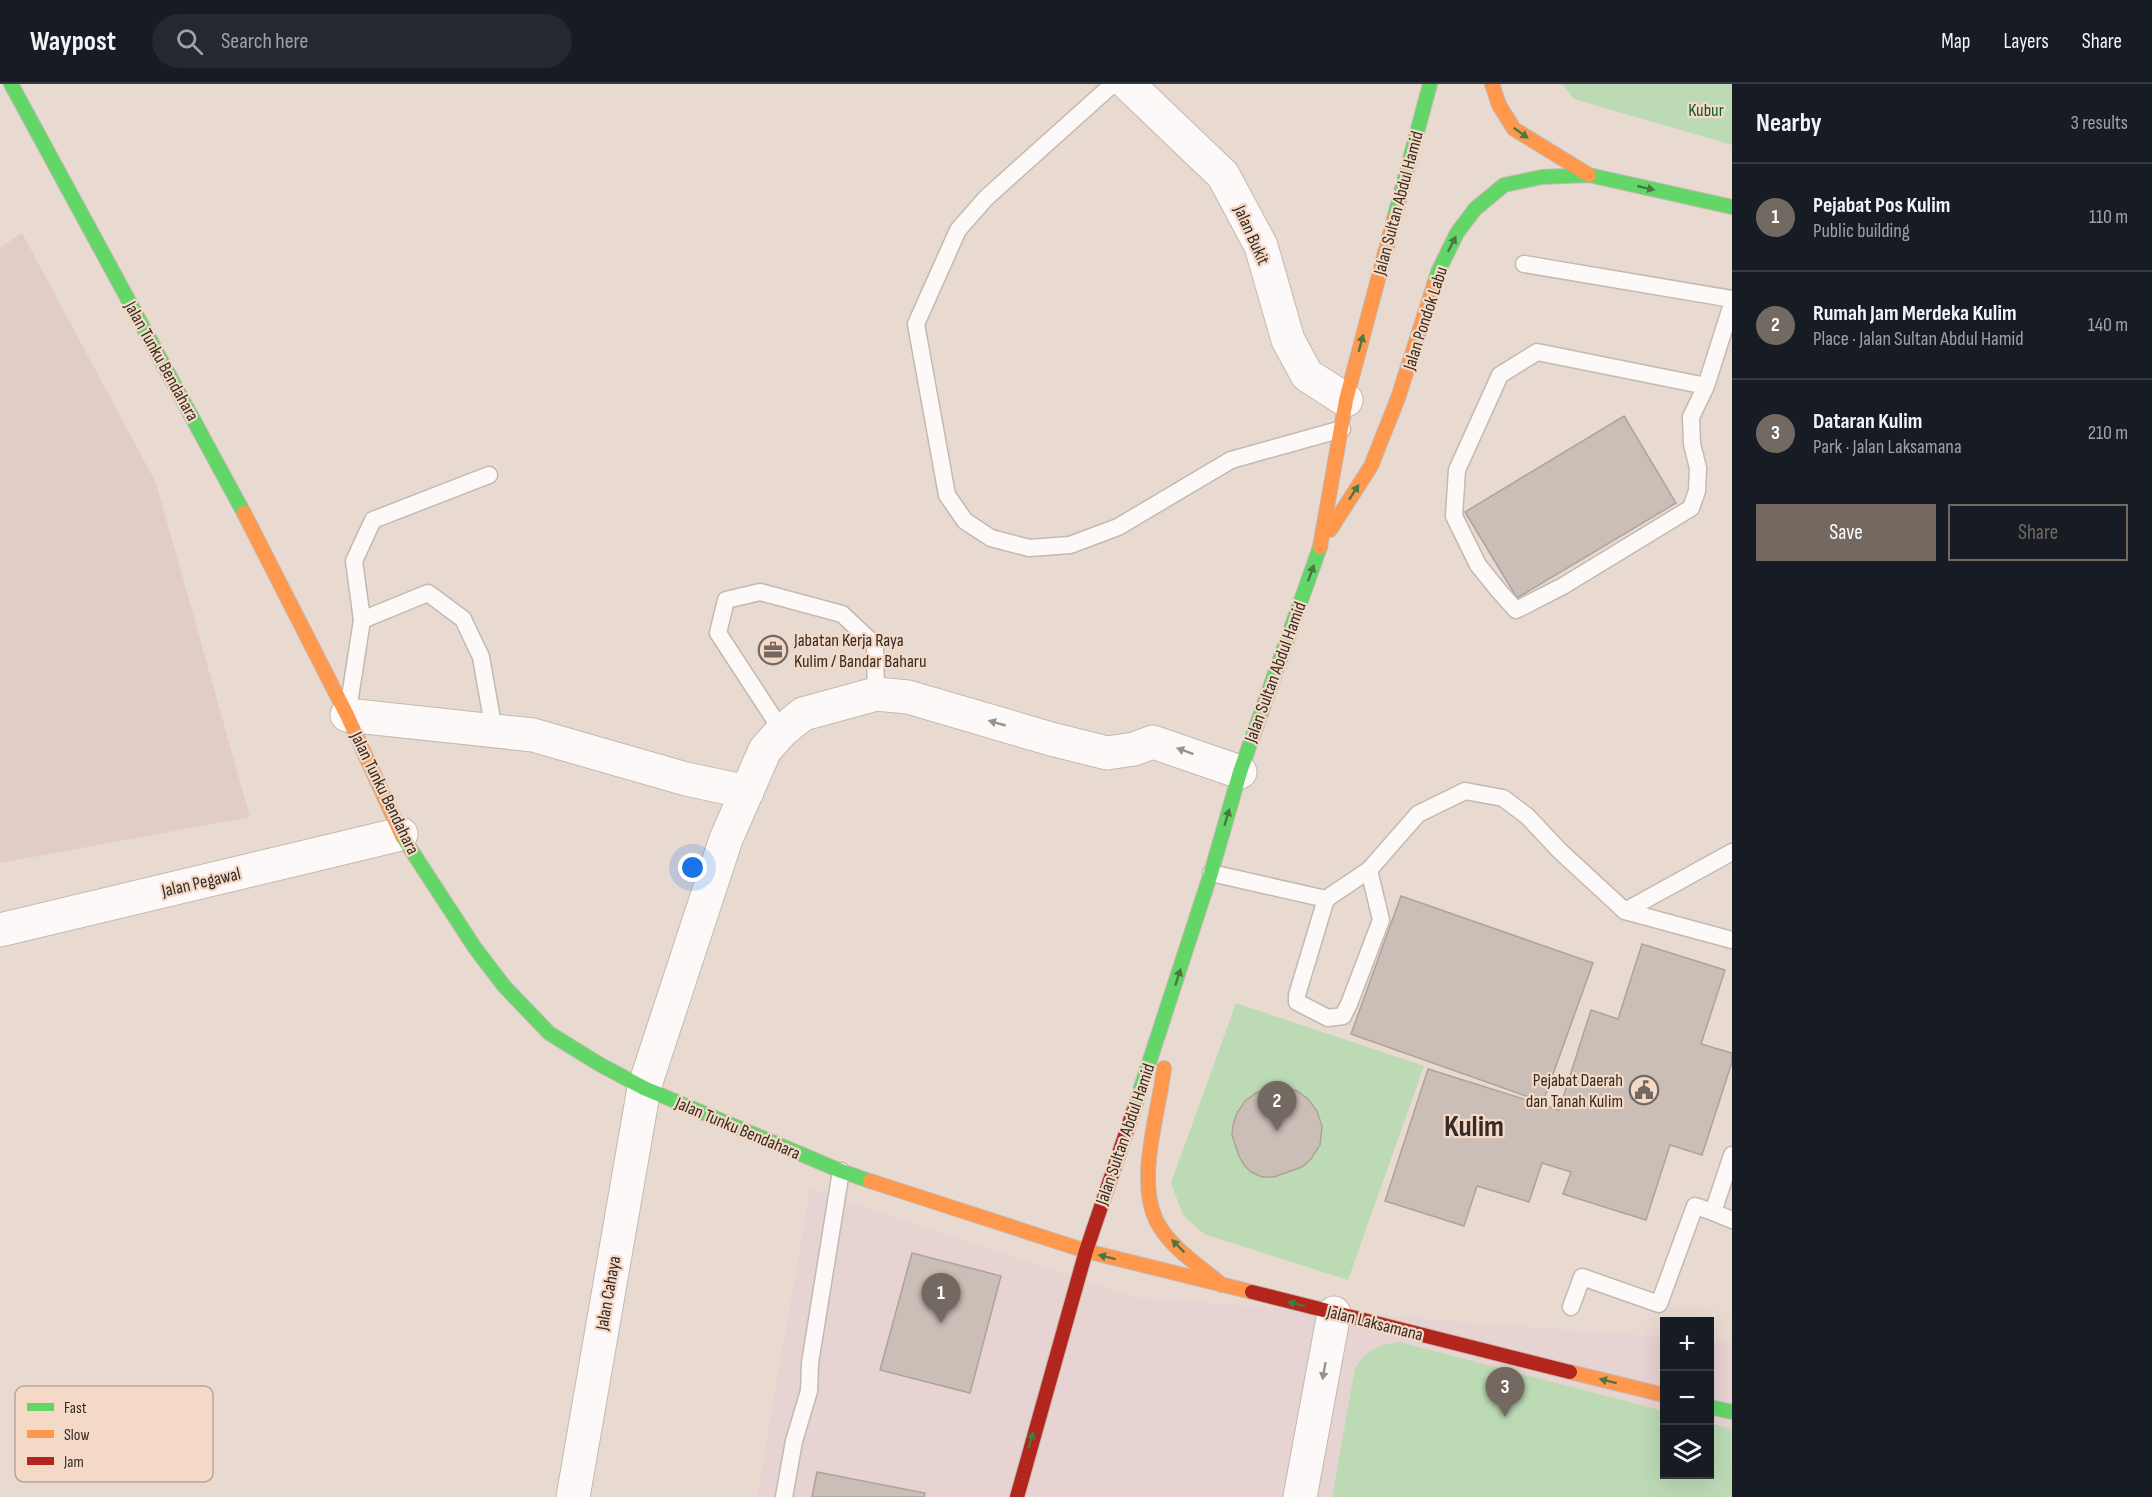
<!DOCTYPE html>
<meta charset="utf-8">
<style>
body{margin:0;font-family:"Sofia Sans Condensed",sans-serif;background:#242831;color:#f1f3f6}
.controls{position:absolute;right:18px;bottom:18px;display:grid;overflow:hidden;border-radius:0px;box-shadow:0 6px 24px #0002}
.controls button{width:54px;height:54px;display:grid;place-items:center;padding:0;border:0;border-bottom:2px solid #363941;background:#171b24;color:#f1f3f6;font:30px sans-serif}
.you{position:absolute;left:693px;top:784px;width:21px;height:21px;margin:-15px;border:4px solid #fff;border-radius:50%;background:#1a73e8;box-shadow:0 0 0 9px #1a73e833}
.badge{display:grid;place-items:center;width:39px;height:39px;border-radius:50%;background:#746961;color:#fff;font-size:20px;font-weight:700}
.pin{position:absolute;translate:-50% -50px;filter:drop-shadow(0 2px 3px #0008)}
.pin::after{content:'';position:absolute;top:32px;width:21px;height:18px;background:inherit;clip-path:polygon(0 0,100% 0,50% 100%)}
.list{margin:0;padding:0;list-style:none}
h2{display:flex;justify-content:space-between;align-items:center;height:78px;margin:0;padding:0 24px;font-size:26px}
h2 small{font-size:20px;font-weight:400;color:#9ea1a6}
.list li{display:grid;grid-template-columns:39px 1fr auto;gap:18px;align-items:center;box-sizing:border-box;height:108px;padding:0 24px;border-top:2px solid #363941}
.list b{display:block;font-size:22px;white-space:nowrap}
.list p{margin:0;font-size:20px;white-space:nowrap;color:#9ea1a6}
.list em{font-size:20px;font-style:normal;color:#9ea1a6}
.actions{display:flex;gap:12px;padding:18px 24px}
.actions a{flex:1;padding:14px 0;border:2px solid #746961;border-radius:0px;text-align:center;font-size:21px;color:#746961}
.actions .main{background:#746961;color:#fff}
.icon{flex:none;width:33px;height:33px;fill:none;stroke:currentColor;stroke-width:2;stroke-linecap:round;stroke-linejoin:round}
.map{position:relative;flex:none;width:1732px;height:1413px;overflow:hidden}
header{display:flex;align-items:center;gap:36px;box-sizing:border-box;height:84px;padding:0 30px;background:#171b24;border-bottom:2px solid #363941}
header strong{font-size:28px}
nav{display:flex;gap:33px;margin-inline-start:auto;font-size:21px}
.search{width:420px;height:54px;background:#242831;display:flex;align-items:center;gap:15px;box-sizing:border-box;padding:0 21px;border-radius:33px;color:#9ea1a6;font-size:22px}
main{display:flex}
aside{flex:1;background:#171b24}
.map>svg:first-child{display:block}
.commercial{fill:#e7d3d2}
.education{fill:#e1ccc6}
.green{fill:#bcdbb5}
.building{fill:#cabeb7;stroke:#aea39c;stroke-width:1.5}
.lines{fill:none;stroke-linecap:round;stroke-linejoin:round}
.lane-casing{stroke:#c4b9b1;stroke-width:19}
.street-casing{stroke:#c4b9b1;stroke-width:35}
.fast-casing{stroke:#c4b9b1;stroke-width:16}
.slow-casing{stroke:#c4b9b1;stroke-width:16}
.jam-casing{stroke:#c4b9b1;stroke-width:16}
.lane{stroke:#fcf9f8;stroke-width:16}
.street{stroke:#fcf9f8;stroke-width:33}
.fast{stroke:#63d668;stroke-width:14}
.slow{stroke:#ff974d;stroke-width:14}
.jam{stroke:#b3261e;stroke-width:14}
.oneway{fill:#4a7843}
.oneway2{fill:#99928e}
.labels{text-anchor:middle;stroke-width:4.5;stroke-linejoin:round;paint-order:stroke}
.park-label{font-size:18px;fill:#055d20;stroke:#f3d9c6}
.street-label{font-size:18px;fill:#362c25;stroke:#f3d9c6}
.poi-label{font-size:18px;fill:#362c25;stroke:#f3d9c6;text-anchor:start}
.town-label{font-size:30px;font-weight:bold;fill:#362c25;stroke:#f3d9c6}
.key{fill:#f3d9c6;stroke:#baa596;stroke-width:1.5}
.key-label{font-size:16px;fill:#362c25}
</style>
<header>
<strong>Waypost</strong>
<div class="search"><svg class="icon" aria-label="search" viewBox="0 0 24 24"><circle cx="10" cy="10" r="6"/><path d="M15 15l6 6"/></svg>Search here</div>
<nav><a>Map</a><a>Layers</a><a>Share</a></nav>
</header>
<main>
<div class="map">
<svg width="1732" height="1413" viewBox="0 0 1732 1413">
<rect width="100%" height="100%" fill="#e8dad0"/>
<path class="commercial" d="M810,1105L1131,1213L1664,1253V1390H1710V1257L1732,1259V1413H757Z"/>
<path class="education" d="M22,149L156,399L250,733L0,779V164Z"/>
<g class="green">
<path d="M1562,0H1732V61L1574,15Z"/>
<path d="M1236,919L1424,982L1348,1196L1204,1150L1183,1131L1171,1099Z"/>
<path d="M1399,1258L1664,1327V1390H1710V1339L1731,1345L1732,1413H1332L1355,1284C1368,1265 1377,1261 1399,1258Z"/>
</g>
<g class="building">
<path d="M1624,332L1676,419L1517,514L1465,428Z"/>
<path d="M1401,812L1593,879L1543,1018L1351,950Z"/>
<path d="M1642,860L1725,886L1701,960L1732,969V978L1702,1071L1670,1061L1646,1136L1563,1110L1571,1088L1542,1079L1529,1118L1477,1102L1464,1142L1385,1117L1428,985L1559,1026L1591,926L1618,935Z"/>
<path d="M1285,1003L1297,1007L1308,1015L1317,1027L1322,1042L1320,1061L1311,1075L1302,1083L1274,1093H1262L1251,1088L1244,1081L1239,1072L1232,1051L1233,1041L1237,1029L1245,1017L1256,1009L1270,1004Z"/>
<path d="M912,1169L1001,1192L970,1309L880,1286Z"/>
<path d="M817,1388L925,1409L924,1413H812Z"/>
</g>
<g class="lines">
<g class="lane-casing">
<g id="lane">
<path d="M1113,0L986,114L958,146L916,240L947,411L965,437L991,454L1029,464L1070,461L1118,443L1231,376L1342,345"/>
<path d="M1524,180L1732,215"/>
<path d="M1706,302L1537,268L1500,291L1457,386L1454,432L1478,481L1499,507L1516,526L1563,502L1691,424L1697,407L1698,384L1692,360L1691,333L1706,302L1732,220"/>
<path d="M362,536L428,509L463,535L481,573L494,647"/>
<path d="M348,626L362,536L354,477L373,436L489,391"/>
<path d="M782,647L718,549L726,516L760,508L842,530L875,561L876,610"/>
<path d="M1211,789L1326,815L1369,786L1418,730L1465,707L1503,714L1527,732L1559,766L1625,827L1732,856"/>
<path d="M1326,815L1297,911V918L1328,934L1343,932L1349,920L1381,836L1369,786"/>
<path d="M1625,827L1732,768"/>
<path d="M1713,1128L1732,1136"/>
<path d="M1571,1223L1582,1193L1659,1220L1695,1122L1713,1128L1732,1071"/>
<path d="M784,1413L794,1357L809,1307L810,1279L841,1087"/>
</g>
</g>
<g class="street-casing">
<g id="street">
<path d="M1128,0L1223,91L1261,162L1288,256L1307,291L1346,316"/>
<path d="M347,631L533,651L686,695L747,708"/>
<path d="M0,846L401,750"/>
<path d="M573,1413L644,1004L726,755L765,666L782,647L803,630L876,610L908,613L1051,655L1107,669L1134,665L1153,658L1240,688"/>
<path d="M1300,1413L1334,1229"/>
</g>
</g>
<g class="fast-casing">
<g id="fast">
<path d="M11,0L244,429"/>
<path d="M1394,135L1430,0"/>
<path d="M1434,201L1438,188L1457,149L1475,125L1504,101L1542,93L1589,91L1732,123"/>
<path d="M402,752L475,864L504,902L549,949L599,980L644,1004L841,1087L870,1097"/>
<path d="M1133,1028L1211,789L1240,688L1320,463"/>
<path d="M1710,1323L1732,1328"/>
</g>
</g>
<g class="slow-casing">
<g id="slow">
<path d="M1492,0L1499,21L1514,45L1589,91"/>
<path d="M244,429L347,631L402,752"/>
<path d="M1330,446L1371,382L1398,314L1434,201"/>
<path d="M1320,463L1346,316L1394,135"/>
<path d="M1164,984C1159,1029 1136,1094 1156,1136C1169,1163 1200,1182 1222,1201"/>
<path d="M870,1097L1086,1167L1252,1208"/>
<path d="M1570,1288L1664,1311"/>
</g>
</g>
<g class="jam-casing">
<g id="jam">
<path d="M1252,1208L1570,1288"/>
<path d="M1017,1413L1086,1167L1133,1028"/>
</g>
</g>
<use href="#lane" class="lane"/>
<use href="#street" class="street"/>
<use href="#fast" class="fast"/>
<use href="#slow" class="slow"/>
<use href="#jam" class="jam"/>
</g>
<defs><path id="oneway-solid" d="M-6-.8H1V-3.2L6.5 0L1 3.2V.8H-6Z" transform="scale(1.5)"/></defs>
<g class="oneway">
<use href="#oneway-solid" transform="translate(1521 49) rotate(36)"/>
<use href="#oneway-solid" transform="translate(1646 104) rotate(13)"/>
<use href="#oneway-solid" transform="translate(1452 160) rotate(-63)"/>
<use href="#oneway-solid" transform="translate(1361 259) rotate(-75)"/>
<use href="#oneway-solid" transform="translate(1354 408) rotate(-57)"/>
<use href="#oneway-solid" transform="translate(1311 489) rotate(-70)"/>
<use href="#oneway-solid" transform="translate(1227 733) rotate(-74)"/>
<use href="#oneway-solid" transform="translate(1178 893) rotate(-72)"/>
<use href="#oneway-solid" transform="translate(1178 1162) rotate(-135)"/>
<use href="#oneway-solid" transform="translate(1107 1173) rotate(-166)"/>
<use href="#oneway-solid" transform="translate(1296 1220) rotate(-166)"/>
<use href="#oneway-solid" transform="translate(1608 1297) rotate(-166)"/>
<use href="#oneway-solid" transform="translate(1031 1356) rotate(-74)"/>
</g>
<g class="oneway2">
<use href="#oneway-solid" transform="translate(997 639) rotate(-164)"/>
<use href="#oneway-solid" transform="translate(1185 667) rotate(-160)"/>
<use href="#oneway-solid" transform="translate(1324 1287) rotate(100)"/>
</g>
<defs>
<g id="office-ring" transform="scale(1.5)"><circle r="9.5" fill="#f3d9c6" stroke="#746961" stroke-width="1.5"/><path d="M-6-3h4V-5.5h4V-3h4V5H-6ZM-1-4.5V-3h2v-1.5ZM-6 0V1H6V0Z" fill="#746961"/></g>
<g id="civic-ring" transform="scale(1.5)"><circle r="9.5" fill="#f3d9c6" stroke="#746961" stroke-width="1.5"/><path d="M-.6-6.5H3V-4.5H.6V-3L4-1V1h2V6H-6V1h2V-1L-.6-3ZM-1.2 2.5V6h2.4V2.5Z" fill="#746961"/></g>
</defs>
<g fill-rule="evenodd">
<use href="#office-ring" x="773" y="566"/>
<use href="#civic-ring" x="1644" y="1006"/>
</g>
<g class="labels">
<g class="park-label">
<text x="1706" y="32">Kubur</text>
</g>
<g class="street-label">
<text transform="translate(1398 119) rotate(-75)" y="6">Jalan Sultan Abdul Hamid</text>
<text transform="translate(1252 151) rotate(66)" y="6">Jalan Bukit</text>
<text transform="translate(1425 234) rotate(-72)" y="6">Jalan Pondok Labu</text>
<text transform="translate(162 277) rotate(61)" y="6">Jalan Tunku Bendahara</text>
<text transform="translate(1275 588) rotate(-70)" y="6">Jalan Sultan Abdul Hamid</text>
<text transform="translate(385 709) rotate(64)" y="6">Jalan Tunku Bendahara</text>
<text transform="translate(201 798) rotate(-13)" y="6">Jalan Pegawal</text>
<text transform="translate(738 1044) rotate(23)" y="6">Jalan Tunku Bendahara</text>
<text transform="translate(1125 1050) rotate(-71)" y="6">Jalan Sultan Abdul Hamid</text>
<text transform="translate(608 1209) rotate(-80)" y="6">Jalan Cahaya</text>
<text transform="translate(1375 1239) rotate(14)" y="6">Jalan Laksamana</text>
</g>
<g class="poi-label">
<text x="794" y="562">Jabatan Kerja Raya<tspan x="794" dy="21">Kulim / Bandar Baharu</tspan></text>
<text x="1623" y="1002" text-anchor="end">Pejabat Daerah<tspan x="1623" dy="21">dan Tanah Kulim</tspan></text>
</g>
<g class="town-label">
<text x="1474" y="1052">Kulim</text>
</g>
</g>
<rect x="15" y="1302" width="198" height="96" rx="9" class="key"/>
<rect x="27" y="1319" width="27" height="8" fill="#63d668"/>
<rect x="27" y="1346" width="27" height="8" fill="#ff974d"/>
<rect x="27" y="1373" width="27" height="8" fill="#b3261e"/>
<g class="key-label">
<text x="64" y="1329">Fast</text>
<text x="64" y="1356">Slow</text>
<text x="64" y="1383">Jam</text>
</g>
</svg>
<div class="controls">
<button>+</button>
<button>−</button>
<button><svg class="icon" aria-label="layers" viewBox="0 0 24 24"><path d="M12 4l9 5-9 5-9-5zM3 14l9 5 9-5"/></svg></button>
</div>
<div class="you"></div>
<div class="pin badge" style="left:941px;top:1239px">1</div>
<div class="pin badge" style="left:1277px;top:1047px">2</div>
<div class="pin badge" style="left:1505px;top:1333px">3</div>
</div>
<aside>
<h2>Nearby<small>3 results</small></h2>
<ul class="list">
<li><span class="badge">1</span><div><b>Pejabat Pos Kulim</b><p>Public building</p></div><em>110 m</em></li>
<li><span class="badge">2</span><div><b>Rumah Jam Merdeka Kulim</b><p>Place · Jalan Sultan Abdul Hamid</p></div><em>140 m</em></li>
<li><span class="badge">3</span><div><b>Dataran Kulim</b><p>Park · Jalan Laksamana</p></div><em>210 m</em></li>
</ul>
<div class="actions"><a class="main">Save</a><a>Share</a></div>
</aside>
</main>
